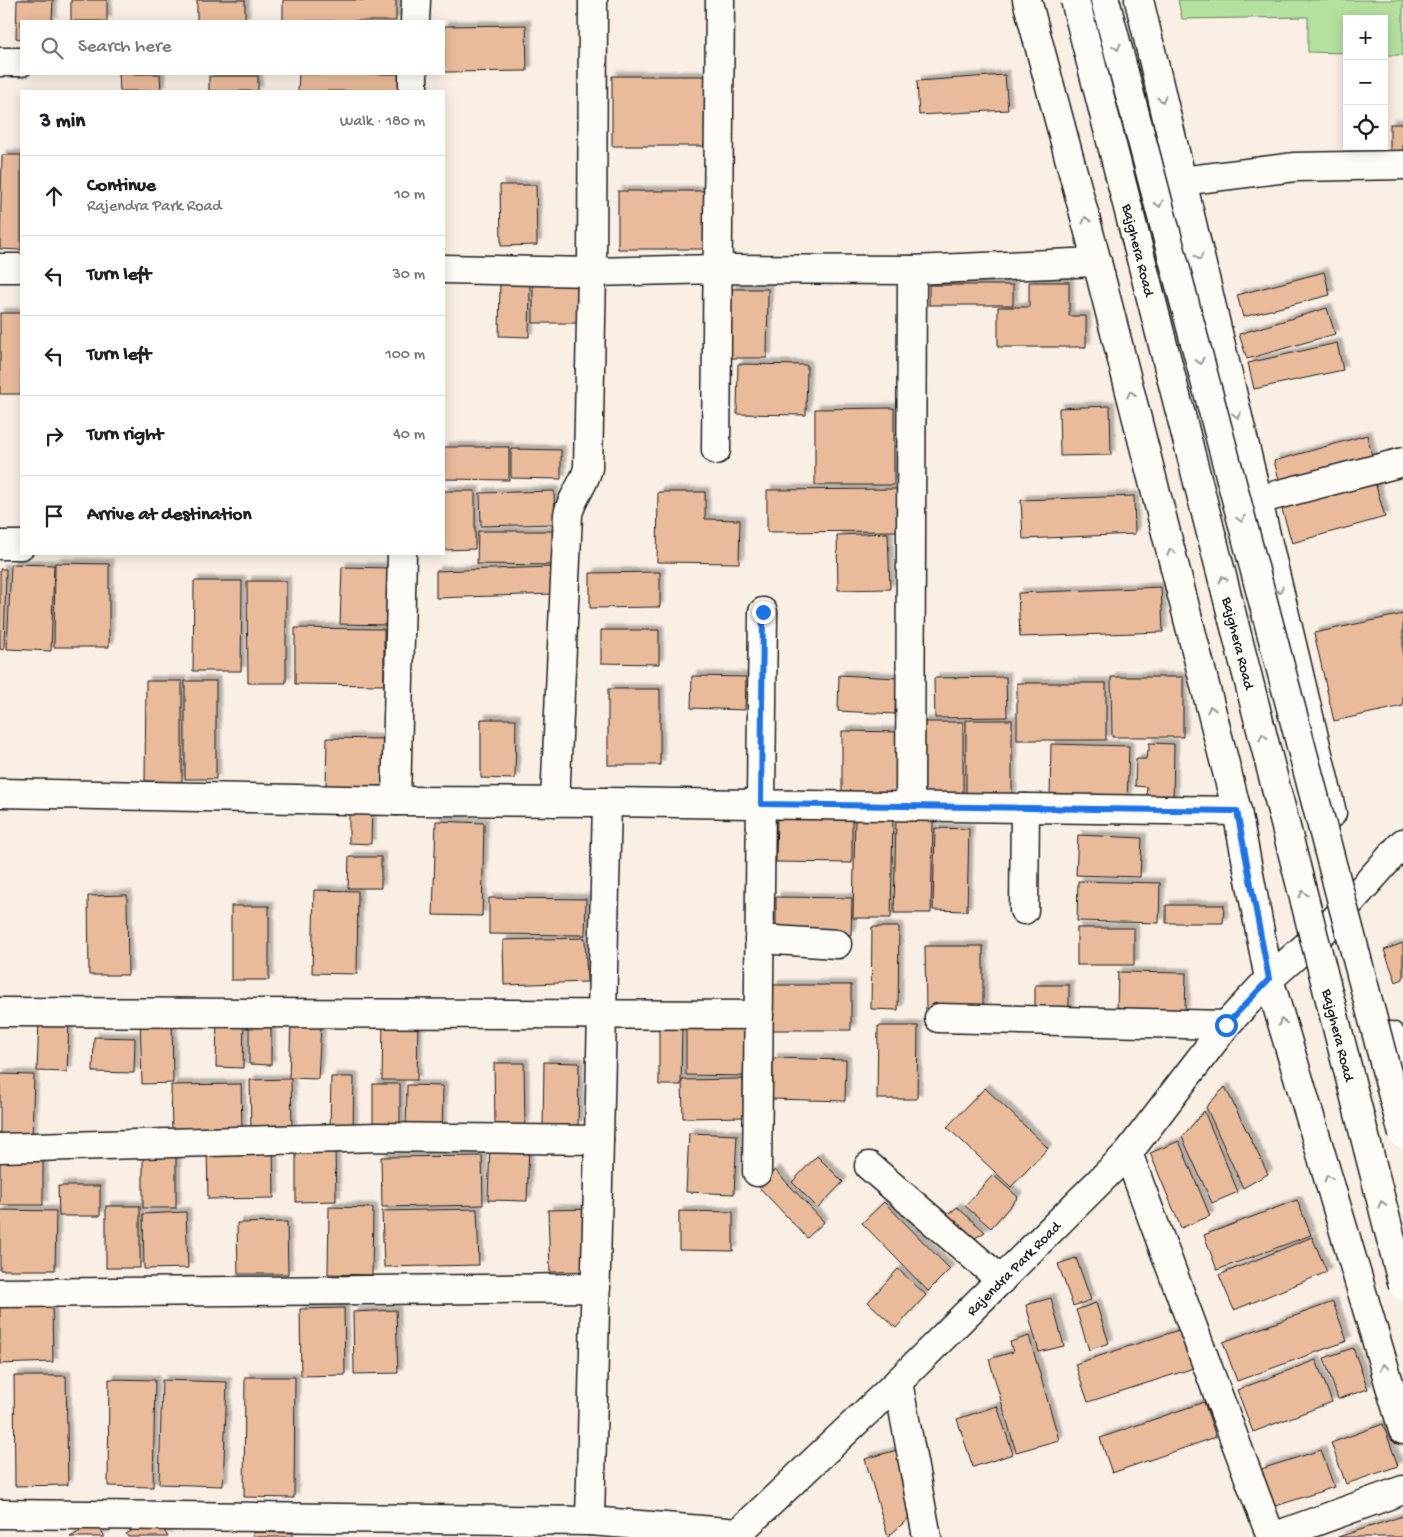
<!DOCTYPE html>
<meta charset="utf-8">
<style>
body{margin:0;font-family:"Gochi Hand",sans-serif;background:#f6f6f6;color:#202124}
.controls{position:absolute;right:15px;top:15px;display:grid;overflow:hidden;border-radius:0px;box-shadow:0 2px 12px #0003}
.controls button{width:45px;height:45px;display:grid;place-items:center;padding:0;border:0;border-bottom:1px solid #e0e0e0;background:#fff;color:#202124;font:25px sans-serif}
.stop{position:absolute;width:15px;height:15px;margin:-11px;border:4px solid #1a73e8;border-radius:50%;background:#fff}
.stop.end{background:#1a73e8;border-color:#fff;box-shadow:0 1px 5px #0008}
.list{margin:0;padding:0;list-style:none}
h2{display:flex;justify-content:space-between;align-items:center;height:65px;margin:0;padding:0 20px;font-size:21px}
h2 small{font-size:16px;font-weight:400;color:#757577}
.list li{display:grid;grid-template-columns:32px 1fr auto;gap:15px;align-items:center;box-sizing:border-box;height:80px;padding:0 20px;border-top:1px solid #e0e0e0}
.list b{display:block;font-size:19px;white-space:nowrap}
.list p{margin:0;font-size:16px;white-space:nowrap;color:#757577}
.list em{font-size:16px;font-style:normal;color:#757577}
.icon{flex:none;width:28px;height:28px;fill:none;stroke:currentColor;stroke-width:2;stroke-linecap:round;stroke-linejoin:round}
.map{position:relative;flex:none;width:1403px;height:1537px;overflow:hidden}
.search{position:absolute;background:#fff;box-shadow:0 2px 12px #0003;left:20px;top:20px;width:425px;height:55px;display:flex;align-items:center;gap:12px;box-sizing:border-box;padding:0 18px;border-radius:0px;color:#757577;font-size:19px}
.panel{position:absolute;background:#fff;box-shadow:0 2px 12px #0003;left:20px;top:90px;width:425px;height:465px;border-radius:0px}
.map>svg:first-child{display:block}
.green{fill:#b5e19f;stroke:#687e5e}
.building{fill:#eabb9b;stroke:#1c1c1c;filter:url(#shadow)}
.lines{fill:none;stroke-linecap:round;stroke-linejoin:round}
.minor-casing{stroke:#1c1c1c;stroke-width:31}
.tertiary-casing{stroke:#1c1c1c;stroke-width:31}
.minor{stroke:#fdfcf7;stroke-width:28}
.tertiary{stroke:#fdfcf7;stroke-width:28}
.secondary-bridge-casing{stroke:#1c1c1c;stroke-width:31;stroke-linecap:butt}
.secondary-bridge{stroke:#fdfcf7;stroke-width:28}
.oneway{stroke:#989794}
.route{stroke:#1a73e8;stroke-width:6}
.labels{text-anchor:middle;stroke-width:5;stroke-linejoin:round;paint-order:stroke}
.street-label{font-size:15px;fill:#1c1c1c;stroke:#fdfcf7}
</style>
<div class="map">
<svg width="1403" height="1537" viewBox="0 0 1403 1537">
<defs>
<filter id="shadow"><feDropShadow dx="4.5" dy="-4.5" stdDeviation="1" flood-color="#0004"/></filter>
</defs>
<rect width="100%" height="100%" fill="#f9efe5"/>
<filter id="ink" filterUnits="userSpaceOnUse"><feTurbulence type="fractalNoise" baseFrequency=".02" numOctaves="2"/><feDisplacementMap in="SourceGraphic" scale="10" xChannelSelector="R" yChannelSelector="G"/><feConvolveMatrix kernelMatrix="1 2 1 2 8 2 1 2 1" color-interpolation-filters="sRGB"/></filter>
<g filter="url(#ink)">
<path class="green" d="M1178,0H1403V55H1384V19H1347V53L1308,52V17L1182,19Z"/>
<g class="building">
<path d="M17,0H53L52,21H21V39L16,38Z"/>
<rect x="71" y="0" width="36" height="21"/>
<rect x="197" y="0" width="48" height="21"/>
<rect x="283" y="0" width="113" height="21"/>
<path d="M526,25L527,71L444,72V26Z"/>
<path d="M119,74H160L161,91H120Z"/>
<path d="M299,74H407V91H298Z"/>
<path d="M1005,75L1008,110L919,115L917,81Z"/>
<rect x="209" y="76" width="49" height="15"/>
<path d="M612,76H710L709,146H612Z"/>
<rect x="1390" y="124" width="13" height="35"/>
<path d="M2,155H21V250L0,249Z"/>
<path d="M500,185H536L537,245L501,246Z"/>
<rect x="618" y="191" width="86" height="58"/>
<path d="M1324,272L1330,295L1243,317L1237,295Z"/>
<rect x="533" y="279" width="54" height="44"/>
<path d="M500,281L530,282L529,337L499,336Z"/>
<path d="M1029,282H1069V316H1086V347H998V307H1029Z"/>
<rect x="929" y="285" width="84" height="20"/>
<path d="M731,289H768L767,358H730Z"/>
<path d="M1327,308L1335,334L1247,359L1239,334Z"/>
<rect x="0" y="313" width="21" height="81"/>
<path d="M1337,343L1343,370L1254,389L1248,363Z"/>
<path d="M738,364L807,365L806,415L737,414Z"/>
<path d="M1110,406L1111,455L1060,456L1059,408Z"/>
<path d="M894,408V485H815V409Z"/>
<path d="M1367,435L1374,464L1282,490L1274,461Z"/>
<path d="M444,447H509V480L444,479Z"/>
<path d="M511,449L561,450V479L511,478Z"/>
<path d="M1374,479L1385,517L1292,543L1281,506Z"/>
<path d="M899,489L900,531L767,532V490Z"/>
<path d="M444,491H475V549L444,550Z"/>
<path d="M554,491L555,524L481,526L480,493Z"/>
<path d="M658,492H705V519L740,520L739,563L657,562Z"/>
<path d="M1134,496L1135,534L1023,539L1021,500Z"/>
<path d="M478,531H555L554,565L477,564Z"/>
<path d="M888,533L890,589L838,590L837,535Z"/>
<path d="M55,563L109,564V647H54Z"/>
<path d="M11,564L54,565L51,651L7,649Z"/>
<path d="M342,567L391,568L390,625L340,624Z"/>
<path d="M551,567L552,594L436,598V571Z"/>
<path d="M0,569H6L4,650L0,649Z"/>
<path d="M660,572V607L590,608V573Z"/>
<path d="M194,581H242L241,671H193Z"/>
<path d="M247,581H286V683H248Z"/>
<path d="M1161,587L1163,632L1020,637L1018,593Z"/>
<path d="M1403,614V706L1334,721L1314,633Z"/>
<path d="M295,628L384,629V685L295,684Z"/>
<path d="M601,630H659V664L601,663Z"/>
<path d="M839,675L896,678L895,714L838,711Z"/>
<path d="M692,676L746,677L745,710L691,708Z"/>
<path d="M1006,677L1007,717L935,718L934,678Z"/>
<path d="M1111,677H1183V737H1112Z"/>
<path d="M146,681H182V782L145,781Z"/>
<rect x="185" y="681" width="31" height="98"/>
<rect x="1017" y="683" width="89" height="57"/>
<rect x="608" y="689" width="52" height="76"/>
<path d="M481,719H516L515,779L481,778Z"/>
<rect x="966" y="720" width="46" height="77"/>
<path d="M922,722H963V797H923Z"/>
<path d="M842,731L903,732L902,798L842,797Z"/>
<path d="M327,738L383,739L382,788L326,786Z"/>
<path d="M1149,743L1174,744L1173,802L1146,801L1147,787L1135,786L1136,759H1146L1147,751H1149Z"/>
<path d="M1051,744L1129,746L1127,802L1050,800Z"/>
<path d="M349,804H372L371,844L349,843Z"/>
<path d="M777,814L852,815V863L776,862Z"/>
<path d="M855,815L893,816L891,918H853Z"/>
<path d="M896,819L933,820L931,913H894Z"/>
<path d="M436,821L484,823L482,916L433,915Z"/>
<path d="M935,828L969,829L967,911L933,910Z"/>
<path d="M1078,835L1142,838L1140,877L1076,875Z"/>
<path d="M349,857H381V888H348Z"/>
<path d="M1078,881L1160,883L1159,923L1077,921Z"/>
<path d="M314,890L358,891L357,974L312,973Z"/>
<path d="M127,895L128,975H89L88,896Z"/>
<path d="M776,897L852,898L851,935L776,934Z"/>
<path d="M489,898L586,899L585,935L489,934Z"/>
<path d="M1166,905H1224L1223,923H1166Z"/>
<rect x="231" y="906" width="38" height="74"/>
<path d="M872,927H899L898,1010L871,1009Z"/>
<rect x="1077" y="928" width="57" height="37"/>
<path d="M585,938L587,982L504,985L503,940Z"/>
<path d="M1403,943V979L1396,982L1384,950Z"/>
<path d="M925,946H983V1011L926,1012Z"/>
<path d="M1118,972L1186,973L1185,1011L1117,1010Z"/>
<rect x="773" y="985" width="78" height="45"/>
<rect x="1035" y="985" width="34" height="30"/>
<path d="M217,1014L244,1015L243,1068L216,1067Z"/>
<path d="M172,1017L173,1083L142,1084L140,1018Z"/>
<path d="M249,1018L271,1019V1065L249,1064Z"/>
<path d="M39,1020L69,1022L67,1072L37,1071Z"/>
<path d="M383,1021L418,1022L417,1080H382Z"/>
<path d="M659,1021H682L681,1085H659Z"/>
<path d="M291,1022L321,1024L318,1079L289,1078Z"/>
<path d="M686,1024H744V1076L686,1075Z"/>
<path d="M878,1026H918L917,1099H877Z"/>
<path d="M94,1037L135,1038L134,1073L93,1072Z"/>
<path d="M773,1058L846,1060L845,1101L772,1099Z"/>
<path d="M544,1062L579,1063L578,1126L543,1125Z"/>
<path d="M494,1063H524L525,1126H495Z"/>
<path d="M0,1074L34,1075L32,1136L0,1135Z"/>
<path d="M331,1077H354L353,1129H330Z"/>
<path d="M291,1079L292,1128L251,1129L250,1080Z"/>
<path d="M743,1079L744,1117L683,1118L682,1080Z"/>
<path d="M241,1084L242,1132L172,1133L171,1085Z"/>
<rect x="373" y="1084" width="27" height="47"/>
<path d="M407,1085L443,1086L442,1134L406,1133Z"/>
<path d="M1225,1087L1268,1174L1243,1188L1206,1107Z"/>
<path d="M985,1088L1048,1148L1011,1187L947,1127Z"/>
<path d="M1204,1111L1238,1192L1212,1203L1182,1137Z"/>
<path d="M689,1133L737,1135L734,1194L686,1192Z"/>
<path d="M1179,1141L1210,1216L1181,1228L1150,1153Z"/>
<path d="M490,1144L529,1145L527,1201L488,1200Z"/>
<path d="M207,1147H273L274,1198L208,1199Z"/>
<path d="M335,1148L336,1201L296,1202V1149Z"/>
<rect x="0" y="1149" width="43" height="56"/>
<rect x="143" y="1154" width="33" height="54"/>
<path d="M482,1156L483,1205L382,1207L381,1157Z"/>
<path d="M817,1156L843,1182L818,1208L792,1182Z"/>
<path d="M775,1170L824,1222L807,1238L758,1186Z"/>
<path d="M993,1175L1018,1197L991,1228L965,1206Z"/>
<path d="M58,1186H100V1216H59Z"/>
<path d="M1297,1200L1311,1235L1217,1270L1204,1235Z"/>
<path d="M884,1202L950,1269L928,1291L862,1223Z"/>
<rect x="106" y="1206" width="34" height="62"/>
<path d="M329,1207L373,1208L372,1275L328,1274Z"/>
<path d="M957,1207L985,1232L970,1241L941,1221Z"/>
<path d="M477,1209L479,1265L384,1267L382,1211Z"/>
<path d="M593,1209L595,1271L550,1272L548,1210Z"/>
<path d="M0,1210L56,1211L55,1270H0Z"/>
<path d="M679,1211L733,1212V1251L679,1250Z"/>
<path d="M186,1212L188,1268L144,1269L143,1214Z"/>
<path d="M287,1222L288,1274H238L237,1223Z"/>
<path d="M1312,1237L1327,1272L1234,1310L1219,1275Z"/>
<path d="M1076,1258L1091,1300L1073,1306L1058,1264Z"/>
<path d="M898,1269L926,1295L896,1328L868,1302Z"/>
<path d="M1051,1298L1064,1346L1039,1352L1026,1305Z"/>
<path d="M52,1302L53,1362L0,1364V1303Z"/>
<path d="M1333,1302L1347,1341L1237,1381L1223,1342Z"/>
<path d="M1096,1303L1109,1343L1089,1350L1076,1310Z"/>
<path d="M344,1308L345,1375L301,1376L300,1309Z"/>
<path d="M396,1310L398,1373L354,1374L353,1312Z"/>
<path d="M1188,1327L1200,1366L1088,1402L1075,1364Z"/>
<path d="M1029,1336L1059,1440L1016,1452L989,1359L1013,1352L1010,1342Z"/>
<path d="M1353,1348L1368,1389L1338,1399L1324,1358Z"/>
<path d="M1316,1360L1332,1402L1253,1432L1237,1390Z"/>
<path d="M14,1376H66L68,1485L15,1486Z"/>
<path d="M245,1377H295L294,1498L244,1497Z"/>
<path d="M109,1379L155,1380L153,1487L108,1486Z"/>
<path d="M162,1380L227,1382L223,1486L159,1484Z"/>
<path d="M1204,1402L1216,1437L1112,1473L1100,1438Z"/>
<path d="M997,1406L1013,1454L973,1467L957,1419Z"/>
<path d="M1383,1424L1398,1466L1346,1484L1331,1443Z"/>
<path d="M897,1450L913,1514L888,1537L865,1459Z"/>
<path d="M1321,1450L1334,1487L1273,1507L1261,1469Z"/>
<path d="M1403,1516V1537H1338Z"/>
<path d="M156,1517L168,1537H128L126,1534Z"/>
<path d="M96,1522L105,1537H70Z"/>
<path d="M253,1532L293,1533V1537H253Z"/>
</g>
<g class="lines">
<g class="minor-casing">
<g id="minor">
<path d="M415,21L416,0"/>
<path d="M0,62H21"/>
<path d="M413,91V74"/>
<path d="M1181,181L1295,167L1403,165"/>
<path d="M0,268H21"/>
<path d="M444,269L592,272L718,269L912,270L1097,262"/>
<path d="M716,450L720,0"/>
<path d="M1257,500L1403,462"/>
<path d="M0,545H21"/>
<path d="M0,793L396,801L607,802L1237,811"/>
<path d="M396,801L402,554"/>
<path d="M555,802L568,514C572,497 584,485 588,468L592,272L593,0"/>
<path d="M910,806L912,270"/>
<path d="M1024,910L1025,808"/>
<path d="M759,939L837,944"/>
<path d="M0,1012L759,1015"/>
<path d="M939,1018L1226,1025"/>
<path d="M0,1148L378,1137L599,1140"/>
<path d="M1128,1153L1271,1537"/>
<path d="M869,1166L1001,1280"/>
<path d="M757,1172L763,612"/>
<path d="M0,1293L596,1288"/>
<path d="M898,1382L927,1537"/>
<path d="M0,1514L590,1521L739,1533"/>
<path d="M590,1521L607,802"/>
<path d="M1273,1537L1403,1490"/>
</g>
</g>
<g class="tertiary-casing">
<g id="tertiary">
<path d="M1027,0L1097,262L1237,811L1269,979L1403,1430"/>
<path d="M1139,0L1332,813"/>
<path d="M1391,1036L1403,1079"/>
<path d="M734,1537L898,1382L1128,1153L1226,1025L1269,979L1329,926L1403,843"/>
</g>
</g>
<use href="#minor" class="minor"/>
<use href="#tertiary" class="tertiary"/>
<g class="secondary-bridge-casing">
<g id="secondary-bridge">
<path d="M1075,0L1403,1286"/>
<path d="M1105,0L1403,1134"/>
</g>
</g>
<use href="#secondary-bridge" class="secondary-bridge"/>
</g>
<defs><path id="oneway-chevron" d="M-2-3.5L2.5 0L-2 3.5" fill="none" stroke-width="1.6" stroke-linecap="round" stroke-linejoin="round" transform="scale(1.25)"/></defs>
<g class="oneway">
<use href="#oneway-chevron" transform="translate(1117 47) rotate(75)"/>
<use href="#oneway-chevron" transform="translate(1162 99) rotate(77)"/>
<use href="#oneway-chevron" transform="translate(1159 204) rotate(75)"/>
<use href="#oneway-chevron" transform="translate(1086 220) rotate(-105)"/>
<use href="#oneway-chevron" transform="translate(1199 257) rotate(77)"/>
<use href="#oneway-chevron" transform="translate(1200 361) rotate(75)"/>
<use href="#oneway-chevron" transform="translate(1131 394) rotate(-104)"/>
<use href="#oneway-chevron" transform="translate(1237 415) rotate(77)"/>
<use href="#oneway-chevron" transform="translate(1241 519) rotate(75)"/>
<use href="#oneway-chevron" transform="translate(1171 552) rotate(-104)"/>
<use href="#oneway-chevron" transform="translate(1223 579) rotate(-104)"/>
<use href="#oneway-chevron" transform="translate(1279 590) rotate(77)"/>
<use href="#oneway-chevron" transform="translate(1211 709) rotate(-104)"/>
<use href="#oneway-chevron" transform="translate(1263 737) rotate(-104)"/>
<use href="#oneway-chevron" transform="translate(1303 894) rotate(-104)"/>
<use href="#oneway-chevron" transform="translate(1282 1022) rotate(-106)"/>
<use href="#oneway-chevron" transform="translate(1328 1178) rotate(-106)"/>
<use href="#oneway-chevron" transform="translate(1382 1204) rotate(-104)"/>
<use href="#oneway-chevron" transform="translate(1384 1367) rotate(-106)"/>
</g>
</g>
<g class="lines" filter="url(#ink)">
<path class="route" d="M763,612L761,804L1237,811L1269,979L1226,1025"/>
</g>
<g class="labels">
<g class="street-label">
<text transform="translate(1139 250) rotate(76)" y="5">Bajghera Road</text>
<text transform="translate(1239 643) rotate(76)" y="5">Bajghera Road</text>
<text transform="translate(1339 1035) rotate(76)" y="5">Bajghera Road</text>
<text transform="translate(1013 1268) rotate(-45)" y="5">Rajendra Park Road</text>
</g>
</g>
</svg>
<div class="controls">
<button>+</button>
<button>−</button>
<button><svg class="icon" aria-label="locate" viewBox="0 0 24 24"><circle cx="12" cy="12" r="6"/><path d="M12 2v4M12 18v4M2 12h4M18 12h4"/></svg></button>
</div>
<div class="stop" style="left:1226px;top:1025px"></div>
<div class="stop end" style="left:763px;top:612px"></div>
<div class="search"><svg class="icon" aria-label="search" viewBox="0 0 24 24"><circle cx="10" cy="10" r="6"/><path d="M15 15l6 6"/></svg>Search here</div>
<section class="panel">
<h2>3 min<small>Walk · 180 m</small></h2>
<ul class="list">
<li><svg class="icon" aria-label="ahead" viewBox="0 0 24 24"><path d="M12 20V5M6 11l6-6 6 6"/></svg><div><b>Continue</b><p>Rajendra Park Road</p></div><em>10 m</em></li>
<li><svg class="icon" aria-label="left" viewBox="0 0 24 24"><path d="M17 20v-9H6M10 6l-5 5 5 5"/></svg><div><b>Turn left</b></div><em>30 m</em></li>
<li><svg class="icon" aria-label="left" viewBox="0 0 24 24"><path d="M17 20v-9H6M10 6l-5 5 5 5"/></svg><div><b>Turn left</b></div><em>100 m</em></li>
<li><svg class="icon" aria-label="right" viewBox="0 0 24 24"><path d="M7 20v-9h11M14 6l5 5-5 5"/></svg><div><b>Turn right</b></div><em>40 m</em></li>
<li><svg class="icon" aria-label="arrive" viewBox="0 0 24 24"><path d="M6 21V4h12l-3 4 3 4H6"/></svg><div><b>Arrive at destination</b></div></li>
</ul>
</section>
</div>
